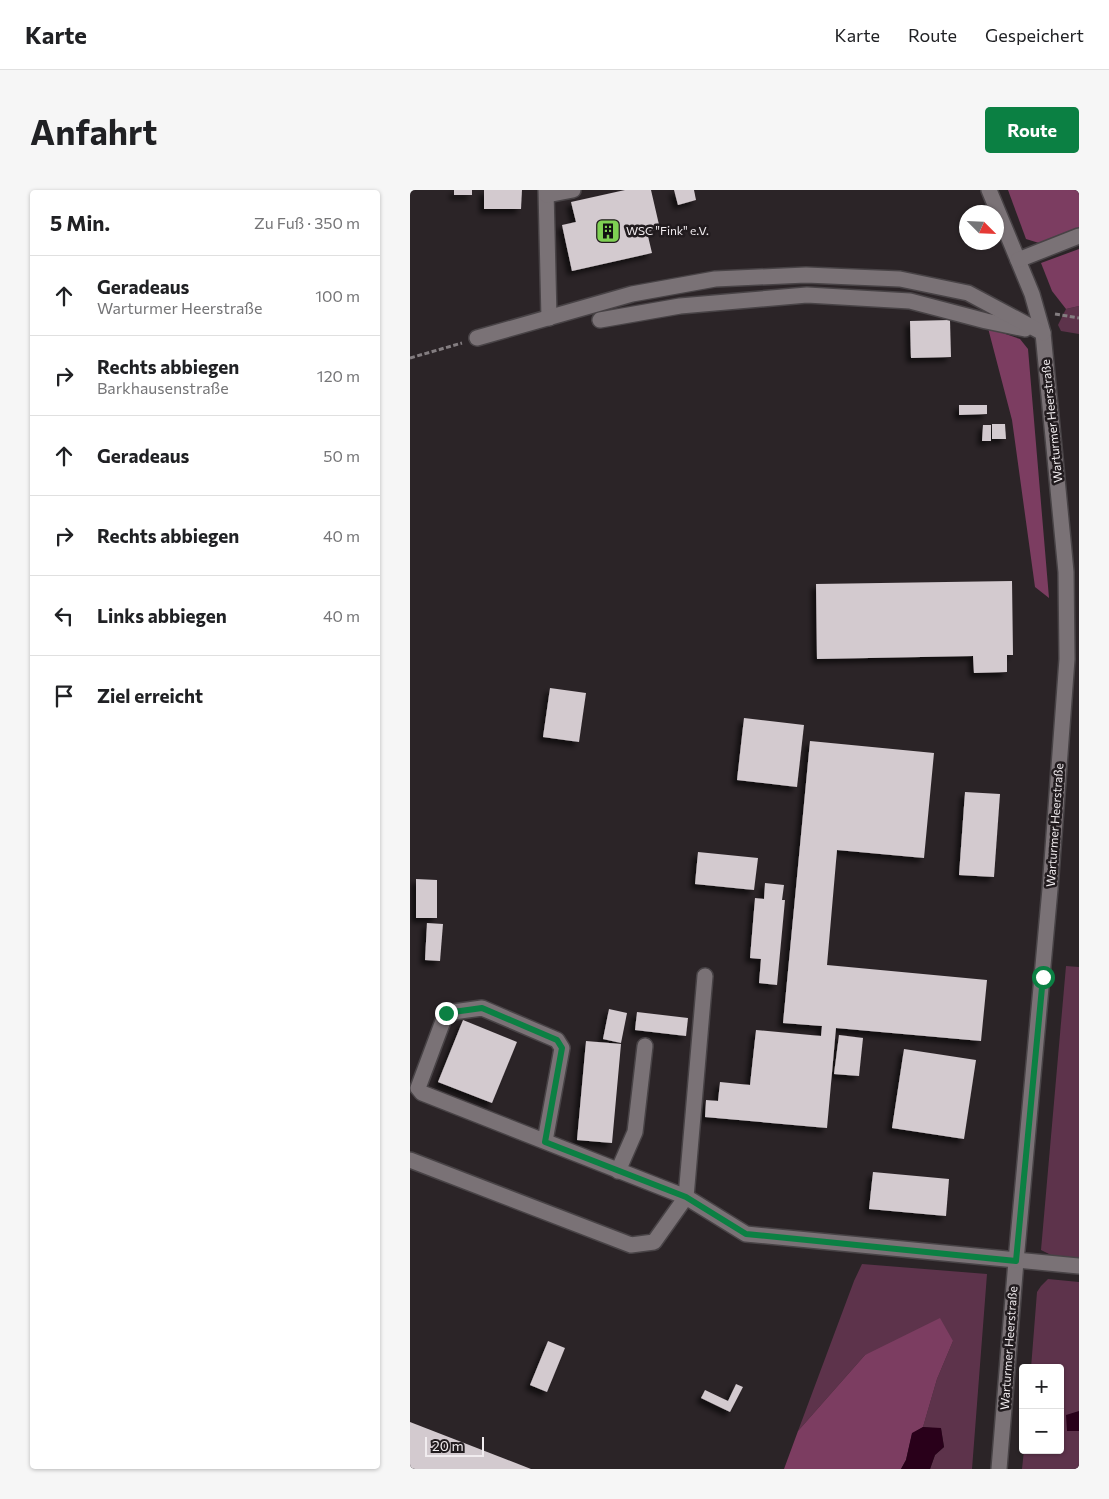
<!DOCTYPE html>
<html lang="de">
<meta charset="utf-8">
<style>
body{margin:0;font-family:Commissioner,sans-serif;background:#f6f6f6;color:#202124}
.controls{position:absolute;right:15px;bottom:15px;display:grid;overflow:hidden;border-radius:5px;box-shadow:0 1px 4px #0004}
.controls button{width:45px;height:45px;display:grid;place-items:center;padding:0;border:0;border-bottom:1px solid #e0e0e0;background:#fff;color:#202124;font:25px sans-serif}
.compass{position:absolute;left:549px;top:15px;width:45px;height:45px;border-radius:50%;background:#fff;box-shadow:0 1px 4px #0004;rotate:114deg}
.scale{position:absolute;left:15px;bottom:12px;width:59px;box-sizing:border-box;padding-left:5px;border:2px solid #f1ecef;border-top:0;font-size:14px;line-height:18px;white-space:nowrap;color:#f1ecef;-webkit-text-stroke:4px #211b1e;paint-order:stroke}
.stop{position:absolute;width:15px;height:15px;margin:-11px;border:4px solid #0b8043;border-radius:50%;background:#fff}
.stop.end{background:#0b8043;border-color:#fff;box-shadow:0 1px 5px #0008}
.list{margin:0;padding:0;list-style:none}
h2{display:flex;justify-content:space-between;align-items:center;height:65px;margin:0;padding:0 20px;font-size:21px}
h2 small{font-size:16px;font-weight:400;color:#757577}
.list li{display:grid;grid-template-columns:32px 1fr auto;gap:15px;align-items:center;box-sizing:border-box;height:80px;padding:0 20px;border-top:1px solid #e0e0e0}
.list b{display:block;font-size:19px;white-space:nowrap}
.list p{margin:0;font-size:16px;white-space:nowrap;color:#757577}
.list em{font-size:16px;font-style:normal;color:#757577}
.icon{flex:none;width:28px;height:28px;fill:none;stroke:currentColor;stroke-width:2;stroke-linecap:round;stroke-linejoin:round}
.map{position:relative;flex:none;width:669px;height:1279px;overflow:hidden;border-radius:5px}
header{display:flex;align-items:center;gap:30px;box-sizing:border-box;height:70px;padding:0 25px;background:#fff;border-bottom:1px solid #e0e0e0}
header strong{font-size:24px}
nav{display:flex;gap:28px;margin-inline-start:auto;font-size:18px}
.intro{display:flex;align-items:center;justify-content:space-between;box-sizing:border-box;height:120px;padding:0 30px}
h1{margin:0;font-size:35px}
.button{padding:12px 22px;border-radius:5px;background:#0b8043;color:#fff;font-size:18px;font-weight:700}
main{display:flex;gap:30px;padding:0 30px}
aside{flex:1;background:#fff;border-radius:5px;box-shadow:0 1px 4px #0004}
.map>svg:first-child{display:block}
.green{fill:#5d334b}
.forest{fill:#7c3d61}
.water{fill:#29001a}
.building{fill:#d3cacf;filter:url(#shadow)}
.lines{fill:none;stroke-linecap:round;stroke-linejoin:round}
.minor-casing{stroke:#484346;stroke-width:18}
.path{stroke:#837d80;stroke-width:3;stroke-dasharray:5 2.5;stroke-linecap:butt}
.minor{stroke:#7a7276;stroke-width:15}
.route{stroke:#0b8043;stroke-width:6}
.labels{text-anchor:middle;stroke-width:5;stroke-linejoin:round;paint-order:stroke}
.poi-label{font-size:12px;fill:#f1ecef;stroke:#211b1e;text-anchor:start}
.street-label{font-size:12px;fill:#f1ecef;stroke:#211b1e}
</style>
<header>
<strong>Karte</strong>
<nav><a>Karte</a><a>Route</a><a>Gespeichert</a></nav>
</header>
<div class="intro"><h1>Anfahrt</h1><a class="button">Route</a></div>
<main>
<aside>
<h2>5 Min.<small>Zu Fuß · 350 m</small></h2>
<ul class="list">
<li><svg class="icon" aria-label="ahead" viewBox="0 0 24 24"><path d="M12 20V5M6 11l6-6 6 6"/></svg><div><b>Geradeaus</b><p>Warturmer Heerstraße</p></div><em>100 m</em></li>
<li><svg class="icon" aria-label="right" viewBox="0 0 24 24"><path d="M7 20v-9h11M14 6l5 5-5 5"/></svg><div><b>Rechts abbiegen</b><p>Barkhausenstraße</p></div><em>120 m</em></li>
<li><svg class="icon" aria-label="ahead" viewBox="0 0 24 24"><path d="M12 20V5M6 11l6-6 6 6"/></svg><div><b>Geradeaus</b></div><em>50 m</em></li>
<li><svg class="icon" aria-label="right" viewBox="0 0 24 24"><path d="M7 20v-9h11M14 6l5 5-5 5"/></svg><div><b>Rechts abbiegen</b></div><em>40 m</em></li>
<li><svg class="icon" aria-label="left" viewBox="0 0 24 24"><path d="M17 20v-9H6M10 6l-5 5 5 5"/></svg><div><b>Links abbiegen</b></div><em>40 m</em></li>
<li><svg class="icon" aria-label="arrive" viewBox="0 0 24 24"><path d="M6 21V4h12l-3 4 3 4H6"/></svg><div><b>Ziel erreicht</b></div></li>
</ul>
</aside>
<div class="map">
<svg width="669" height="1279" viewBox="0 0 669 1279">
<defs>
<filter id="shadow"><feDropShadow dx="-4.5" dy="4.5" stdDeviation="2.5" flood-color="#0009"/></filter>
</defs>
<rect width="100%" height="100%" fill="#2b2427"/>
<g class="green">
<path d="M669,116V144L651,141L648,135L656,119Z"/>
<path d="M656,776L669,777V1068L643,1066L631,1060Z"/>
<path d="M452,1074L577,1084L562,1279H520L525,1265L534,1257L531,1239L513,1237L527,1189L543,1151L455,1165L388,1241L444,1091Z"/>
<path d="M638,1089L669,1092V1279H612L614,1260H650V1178H621L627,1102L631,1096Z"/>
</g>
<g class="forest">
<path d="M598,0H669V39L629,53L616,49Z"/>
<path d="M669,59V116L656,119L642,101L631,73Z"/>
<path d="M578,138L610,149L618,159L639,408L625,397L602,230Z"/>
<path d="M530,1128L543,1151L527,1189L513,1237L502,1244L496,1270L491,1279H374L388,1241L455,1165Z"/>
</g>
<g class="water">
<path d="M669,1221V1241H657L656,1225Z"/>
<path d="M513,1237L531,1238L534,1257L525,1265L520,1279H491L496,1270L502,1243Z"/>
</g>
<g class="building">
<rect x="44" y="0" width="18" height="5"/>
<path d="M74,0H112L111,19H74Z"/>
<path d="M215,0H241L250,39L237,42L242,63L162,81L152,35L166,32L161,12Z"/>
<path d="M264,0H284L286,10L268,15Z"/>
<path d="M540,130L541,167L501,168L500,131Z"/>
<path d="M549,215H577V224L549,225Z"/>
<path d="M582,234H595L596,249H582Z"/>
<path d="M573,235H581V251H572Z"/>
<path d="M602,391L603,465H597V482L564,483L563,466L407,469L406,394Z"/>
<path d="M140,498L176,503L169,552L133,547Z"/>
<path d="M334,528L394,535L387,597L327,590Z"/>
<path d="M400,551L524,563L514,668L427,660L417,775L577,790L571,851L426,838L417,938L295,927L296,910L308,911L310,892L340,895L346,840L411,846L412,836L373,833Z"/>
<path d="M555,602L590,604L584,687L549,685Z"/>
<path d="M288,662L348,668L344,700L285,694Z"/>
<path d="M6,689L27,690V728H6Z"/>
<path d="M355,693L374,695L372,710H375L367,795L349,793L351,769L340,768L345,708L354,709Z"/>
<path d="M17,733L33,734L30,771L15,770Z"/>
<path d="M199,819L217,823L211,853L193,849Z"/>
<path d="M227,822L278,828L276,846L225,840Z"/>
<path d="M53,830L107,852L82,913L28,892Z"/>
<path d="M429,845L453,848L449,886L424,884Z"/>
<path d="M176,851L211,854L202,953L167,950Z"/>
<path d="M494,859L566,870L554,949L482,938Z"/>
<path d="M463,982L539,989L536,1026L459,1019Z"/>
<path d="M138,1151L155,1158L137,1202L120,1195Z"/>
<path d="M326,1194L333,1197L320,1222L291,1208L295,1200L318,1211Z"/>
<path d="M0,1232L121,1279H0Z"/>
</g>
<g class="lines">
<g class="minor-casing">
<g id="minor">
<path d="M136,0L139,128"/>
<path d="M579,0L622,104L633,143L656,382L657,469L640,699L606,1071L589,1279"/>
<path d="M137,5L163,0"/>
<path d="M608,70L669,46"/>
<path d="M190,130L270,116L397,105L500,111L576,131L615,139"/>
<path d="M67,148L222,104L305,89L396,85L490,89L558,103L633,143"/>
<path d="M135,951L152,858L147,850L72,818L36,823L8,898L12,903L276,1007L336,1044L669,1076"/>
<path d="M0,970L221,1055L244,1052L276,1007L295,786"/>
<path d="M208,981L225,942L235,856"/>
</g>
</g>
<g class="path">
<path d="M645,124L669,128"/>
<path d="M0,168L52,153"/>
</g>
<use href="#minor" class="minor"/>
</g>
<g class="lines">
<path class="route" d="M36,823L72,818L147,850L152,858L135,952L276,1007L336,1044L606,1071L633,787"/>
</g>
<defs>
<g id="building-square" transform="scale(1.25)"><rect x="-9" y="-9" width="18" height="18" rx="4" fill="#7ed053" stroke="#211b1e"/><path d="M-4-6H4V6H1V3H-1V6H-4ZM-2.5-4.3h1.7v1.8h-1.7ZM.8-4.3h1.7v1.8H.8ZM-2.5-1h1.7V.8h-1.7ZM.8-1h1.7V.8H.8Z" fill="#111"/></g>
</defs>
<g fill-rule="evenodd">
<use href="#building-square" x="198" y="41"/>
</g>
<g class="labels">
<g class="poi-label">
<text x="216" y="45">WSC "Fink" e.V.</text>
</g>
<g class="street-label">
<text transform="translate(642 231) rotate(-96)" y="4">Warturmer Heerstraße</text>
<text transform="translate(645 635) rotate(-86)" y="4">Warturmer Heerstraße</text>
<text transform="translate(599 1158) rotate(-86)" y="4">Warturmer Heerstraße</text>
</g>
</g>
</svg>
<div class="controls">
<button>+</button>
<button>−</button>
</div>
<svg class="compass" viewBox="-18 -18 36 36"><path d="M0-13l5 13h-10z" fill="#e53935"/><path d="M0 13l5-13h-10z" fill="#757577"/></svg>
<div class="scale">20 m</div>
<div class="stop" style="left:633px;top:787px"></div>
<div class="stop end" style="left:36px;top:823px"></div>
</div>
</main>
